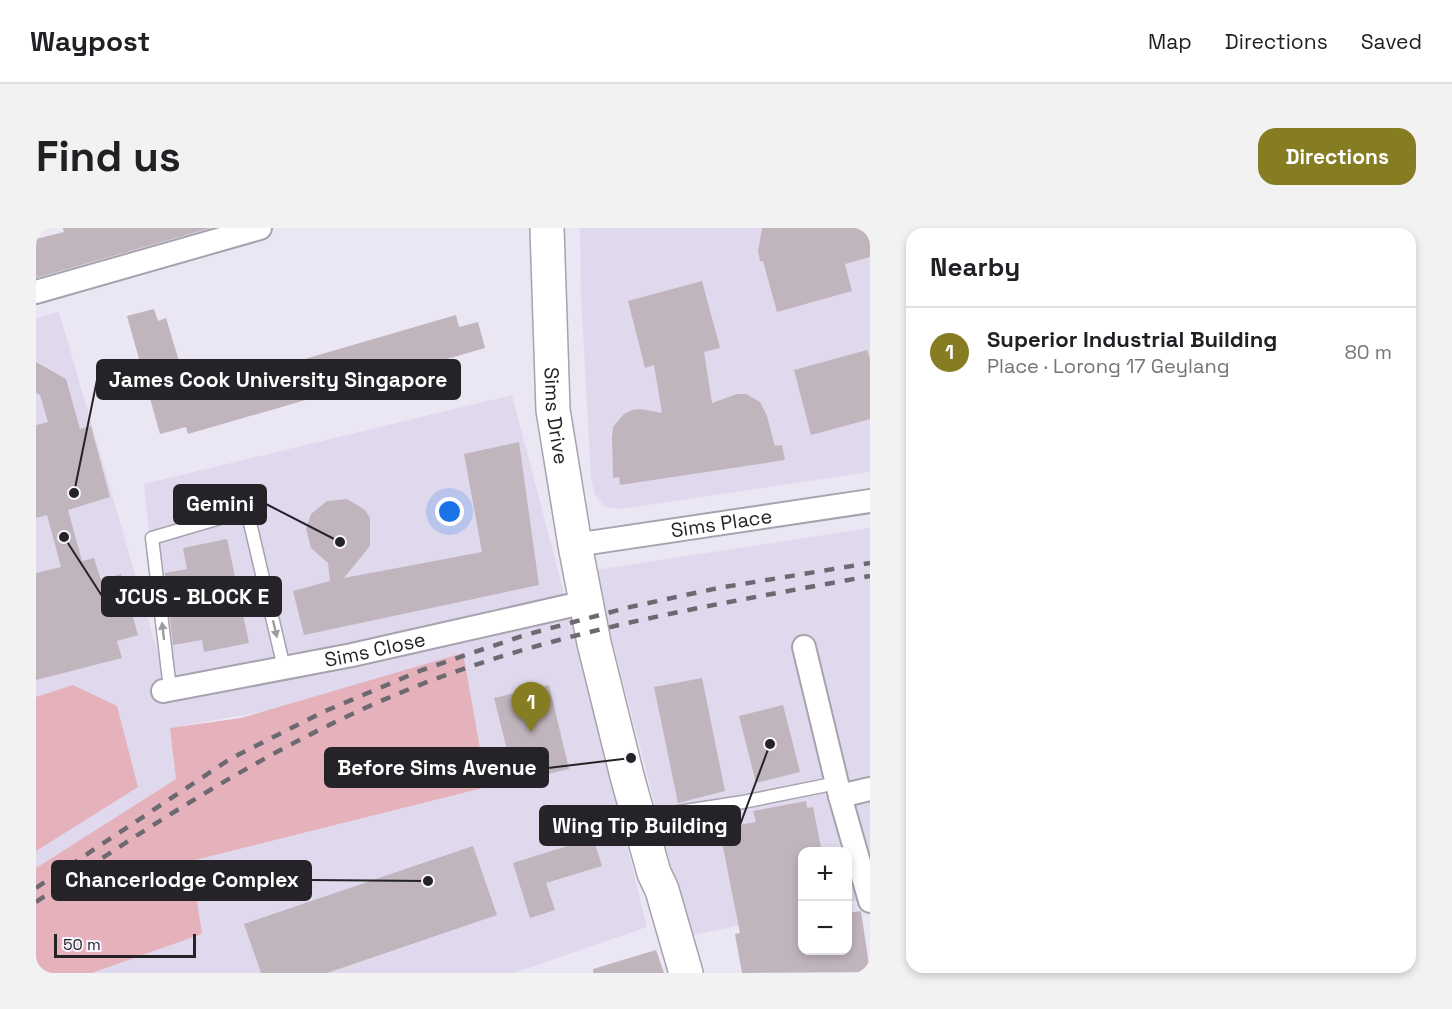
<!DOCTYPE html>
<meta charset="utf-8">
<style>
body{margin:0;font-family:"Space Grotesk",sans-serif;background:#f2f2f2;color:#202124}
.controls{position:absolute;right:18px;bottom:18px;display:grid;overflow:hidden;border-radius:12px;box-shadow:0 3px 9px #0003}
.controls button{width:54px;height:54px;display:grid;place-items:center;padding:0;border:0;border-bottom:2px solid #e0e0e0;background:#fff;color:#202124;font:30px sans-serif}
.scale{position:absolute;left:18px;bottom:15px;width:142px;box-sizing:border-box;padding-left:6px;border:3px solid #252328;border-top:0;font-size:16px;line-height:21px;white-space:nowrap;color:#252328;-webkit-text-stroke:4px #f8f4ff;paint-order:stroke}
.you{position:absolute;left:414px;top:284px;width:21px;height:21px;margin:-15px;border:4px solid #fff;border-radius:50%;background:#1a73e8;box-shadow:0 0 0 9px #1a73e833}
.badge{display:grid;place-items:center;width:39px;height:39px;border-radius:50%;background:#867c21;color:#fff;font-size:20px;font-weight:700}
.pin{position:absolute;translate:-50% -50px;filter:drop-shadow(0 2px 3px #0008)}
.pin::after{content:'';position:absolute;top:32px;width:21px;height:18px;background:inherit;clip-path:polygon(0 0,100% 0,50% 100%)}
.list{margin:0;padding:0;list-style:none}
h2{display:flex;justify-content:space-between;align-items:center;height:78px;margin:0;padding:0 24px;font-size:26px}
h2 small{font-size:20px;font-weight:400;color:#757577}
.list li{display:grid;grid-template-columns:39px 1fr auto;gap:18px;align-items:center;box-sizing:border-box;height:90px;padding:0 24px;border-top:2px solid #e0e0e0}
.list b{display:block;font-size:22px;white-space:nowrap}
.list p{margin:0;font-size:20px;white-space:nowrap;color:#757577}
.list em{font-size:20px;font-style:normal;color:#757577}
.map{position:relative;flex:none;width:834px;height:745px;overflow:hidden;border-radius:18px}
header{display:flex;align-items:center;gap:36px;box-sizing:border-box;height:84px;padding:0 30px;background:#fff;border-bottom:2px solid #e0e0e0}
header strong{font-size:28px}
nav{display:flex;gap:33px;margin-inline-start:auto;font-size:21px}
.intro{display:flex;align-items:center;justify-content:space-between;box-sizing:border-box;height:144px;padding:0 36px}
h1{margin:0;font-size:42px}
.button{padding:15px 27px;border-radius:18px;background:#867c21;color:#fff;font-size:21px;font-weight:700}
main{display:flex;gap:36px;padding:0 36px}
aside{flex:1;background:#fff;border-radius:18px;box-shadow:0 3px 9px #0003}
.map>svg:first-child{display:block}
.built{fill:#e0d9ed}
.green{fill:#e5b1bb}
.building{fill:#c0b4bd}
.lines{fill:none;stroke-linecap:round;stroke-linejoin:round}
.lane-casing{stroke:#a6a2ae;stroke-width:15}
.street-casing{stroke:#a6a2ae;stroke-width:26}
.secondary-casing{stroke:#a6a2ae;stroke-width:36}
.lane{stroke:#fff;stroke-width:12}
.street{stroke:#fff;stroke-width:22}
.secondary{stroke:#fff;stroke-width:33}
.rail{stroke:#6c6971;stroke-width:4.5;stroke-dasharray:10 10;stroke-linecap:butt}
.oneway{fill:#9d9c9e}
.labels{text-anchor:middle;stroke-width:4.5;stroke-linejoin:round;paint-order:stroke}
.street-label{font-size:20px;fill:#252328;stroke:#f8f4ff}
.leader{fill:none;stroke:#252328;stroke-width:2}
.callout-dot{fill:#252328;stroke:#f8f4ff;stroke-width:2}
.callout{fill:#252328;stroke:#252328;stroke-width:2}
.callout-label{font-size:21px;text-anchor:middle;font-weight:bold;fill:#fff}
</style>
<header>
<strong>Waypost</strong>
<nav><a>Map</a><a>Directions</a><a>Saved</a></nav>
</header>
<div class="intro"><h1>Find us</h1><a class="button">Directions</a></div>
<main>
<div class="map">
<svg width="834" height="745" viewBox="0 0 834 745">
<rect width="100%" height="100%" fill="#ebe6f3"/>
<g class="built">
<path d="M544,0H834V244L585,281L569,279L559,267L555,250L545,67Z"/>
<path d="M23,84L126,439L130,464L108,256L476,167L541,415L611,699L478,745H56L166,706L154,633L451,559L431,447L134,500L140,551L0,640V90Z"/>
<path d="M834,300V669L812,674V624H766V684L653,708L558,342Z"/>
</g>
<g class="green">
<path d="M427,425L451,559L155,633L166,706L56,745H0V640L140,551L134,500L205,490Z"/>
<path d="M37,457L81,478L102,559L0,623V469Z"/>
</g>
<g class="building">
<path d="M27,0H175L0,50V11L28,4Z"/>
<path d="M726,0H834V29L809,36L816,63L741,84L727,33H724L722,23Z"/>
<path d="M666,53L684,120L668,124L676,175L701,166H710L724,174L731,188L739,218L746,217L749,232L584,257L583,249L577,250L576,210L577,199L588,186L596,182L604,181L626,185L618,137L609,140L592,73Z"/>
<path d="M118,81L122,93L130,90L152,163L231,141V142L420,87L423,99L442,94L449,120L152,206L150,199L124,206L91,88Z"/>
<path d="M831,122L834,131V191L775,207L758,142Z"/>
<path d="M0,134L30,151L44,201L55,198L74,269L32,282L46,333L58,330L65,352L85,346L102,407L81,413L86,430L0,452V345L25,339L11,287L0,290V197L12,194L4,167L0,165Z"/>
<path d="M483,214L503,357L268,407L257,363L294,353L292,335L275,320L270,301L275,286L291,273L311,271L329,282L334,290V318L308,350L446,324L428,226Z"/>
<path d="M191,311L213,415L168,424L166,412L137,417L129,345L151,341L147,320Z"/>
<path d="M666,450L689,563L642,575L618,459Z"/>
<path d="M513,457L533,541L479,554L458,470Z"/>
<path d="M747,477L764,544L720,555L703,488Z"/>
<path d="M770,573L771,580L777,579L786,624H766V723H812V685L825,683L834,744L706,745L699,706L704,705L685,609L704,605L702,597L720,594L717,583Z"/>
<path d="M557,610L566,638L510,655L519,682L494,690L477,635Z"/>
<path d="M437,618L461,687L291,745H225L208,696Z"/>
<path d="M620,722L628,745H557V741Z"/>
</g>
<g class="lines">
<g class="lane-casing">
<g id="lane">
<path d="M134,461L116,310L211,282L248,440"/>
<path d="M604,590L707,574L801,555"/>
</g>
</g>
<g class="street-casing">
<g id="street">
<path d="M0,64L224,0"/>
<path id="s1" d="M539,317L834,273"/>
<path d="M768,419L804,568L834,673"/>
<path id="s2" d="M127,463L316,427L550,374"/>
<path d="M804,568L834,561"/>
</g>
</g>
<g class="secondary-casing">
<g id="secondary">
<path id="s3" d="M511,0L517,182L539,317L558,415L591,548L618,645L626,662L650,745"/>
</g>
</g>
<use href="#lane" class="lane"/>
<use href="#street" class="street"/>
<use href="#secondary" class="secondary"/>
<g class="rail">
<path d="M0,660L194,531L287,484L386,442L489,407L594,379L682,360L834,335"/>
<path d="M0,674C118,595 238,516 371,462C519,402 677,377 834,348"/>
</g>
</g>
<defs><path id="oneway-solid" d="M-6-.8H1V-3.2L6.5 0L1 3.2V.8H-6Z" transform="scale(1.5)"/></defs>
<g class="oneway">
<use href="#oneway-solid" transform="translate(239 401) rotate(77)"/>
<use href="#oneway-solid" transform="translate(127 403) rotate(-97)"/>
</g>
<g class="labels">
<g class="street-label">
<text dy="7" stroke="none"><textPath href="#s3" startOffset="188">Sims Drive</textPath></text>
<text dy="7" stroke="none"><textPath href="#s1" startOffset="148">Sims Place</textPath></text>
<text dy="7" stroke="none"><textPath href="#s2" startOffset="216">Sims Close</textPath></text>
</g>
</g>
<path class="leader" d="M38 265L61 152M304 314L230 276M28 309L66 368M595 530L512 540M734 516L704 597M392 653L275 652"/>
<g class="callout-dot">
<circle cx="38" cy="265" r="6"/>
<circle cx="304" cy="314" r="6"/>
<circle cx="28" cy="309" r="6"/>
<circle cx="595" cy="530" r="6"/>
<circle cx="734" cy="516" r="6"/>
<circle cx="392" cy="653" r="6"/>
</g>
<g class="callout">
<rect x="61" y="132" width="363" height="39" rx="6"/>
<rect x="138" y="257" width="92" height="39" rx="6"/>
<rect x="66" y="349" width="179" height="39" rx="6"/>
<rect x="289" y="520" width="223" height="39" rx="6"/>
<rect x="504" y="578" width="200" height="39" rx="6"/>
<rect x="16" y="633" width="259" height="39" rx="6"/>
</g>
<g class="callout-label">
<text x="242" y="159">James Cook University Singapore</text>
<text x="184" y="283">Gemini</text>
<text x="156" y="376">JCUS - BLOCK E</text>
<text x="401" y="547">Before Sims Avenue</text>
<text x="604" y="605">Wing Tip Building</text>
<text x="146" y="659">Chancerlodge Complex</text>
</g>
</svg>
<div class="controls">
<button>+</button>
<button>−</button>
</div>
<div class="scale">50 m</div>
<div class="you"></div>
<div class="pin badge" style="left:495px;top:504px">1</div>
</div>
<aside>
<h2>Nearby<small></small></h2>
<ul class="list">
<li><span class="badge">1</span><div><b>Superior Industrial Building</b><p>Place · Lorong 17 Geylang</p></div><em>80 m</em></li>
</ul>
</aside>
</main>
